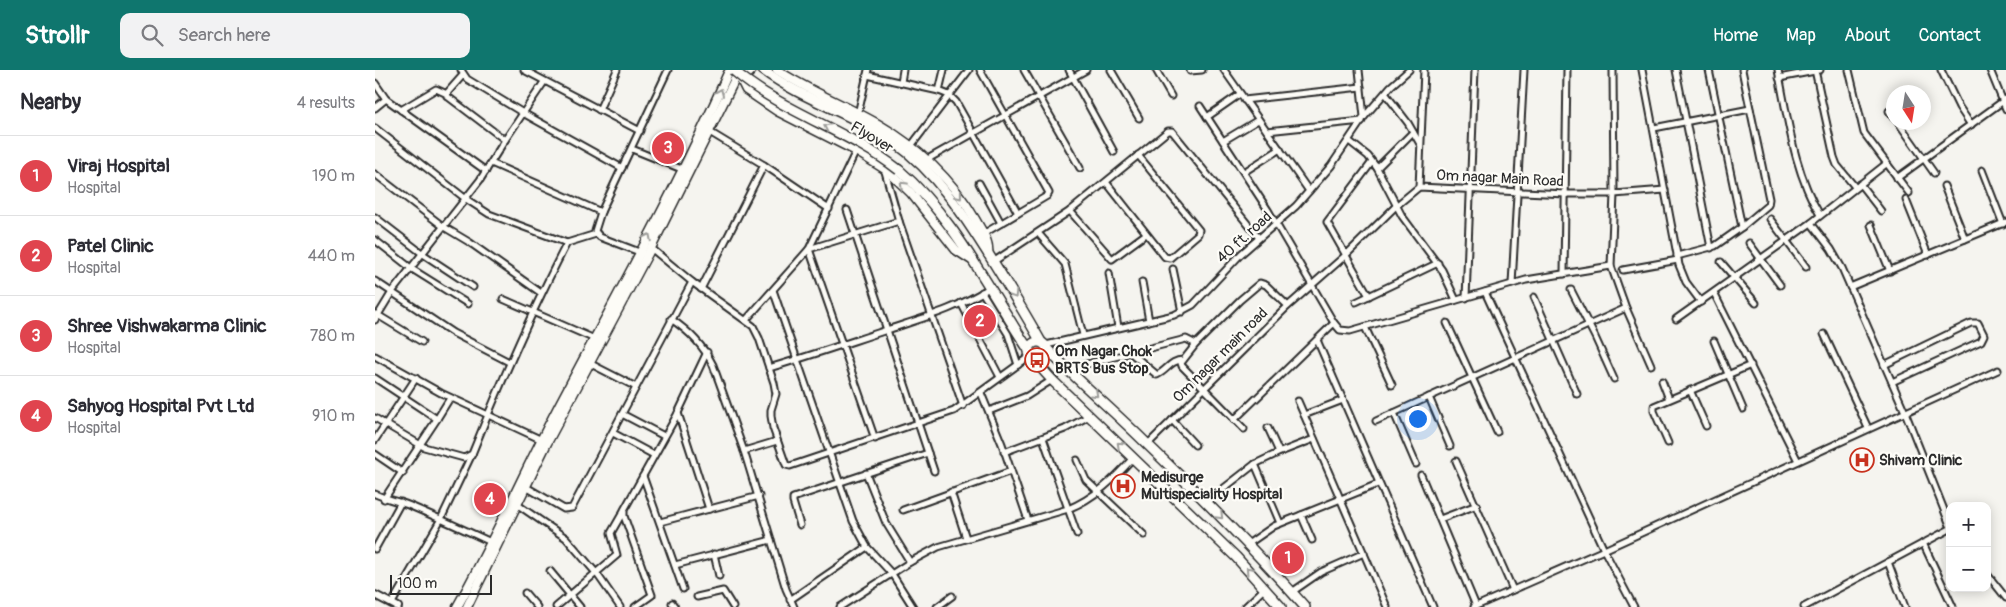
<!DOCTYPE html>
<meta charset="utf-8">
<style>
body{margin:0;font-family:Pangolin,sans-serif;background:#f2f2f3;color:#2b2b33}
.controls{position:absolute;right:15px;bottom:15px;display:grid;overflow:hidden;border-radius:10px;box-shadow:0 2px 12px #0003}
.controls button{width:45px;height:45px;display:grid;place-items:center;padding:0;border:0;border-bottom:1px solid #e1e1e2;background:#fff;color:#2b2b33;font:25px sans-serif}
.compass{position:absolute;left:1511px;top:15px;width:45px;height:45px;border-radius:50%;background:#fff;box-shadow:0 2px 12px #0003;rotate:168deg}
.scale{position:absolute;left:15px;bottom:12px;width:102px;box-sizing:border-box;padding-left:5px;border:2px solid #2b2b2b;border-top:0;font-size:14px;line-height:18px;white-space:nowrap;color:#2b2b2b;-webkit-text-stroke:4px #fdfcf7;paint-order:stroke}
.you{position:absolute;left:1042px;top:348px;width:18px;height:18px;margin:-12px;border:4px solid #fff;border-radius:50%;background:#1a73e8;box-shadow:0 0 0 8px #1a73e833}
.badge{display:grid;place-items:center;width:32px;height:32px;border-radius:50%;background:#0f766e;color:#fff;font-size:16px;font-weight:700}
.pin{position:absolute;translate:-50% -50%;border:2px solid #fff;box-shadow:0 1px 5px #0006}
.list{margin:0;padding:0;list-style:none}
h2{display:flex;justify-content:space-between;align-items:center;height:65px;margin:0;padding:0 20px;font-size:21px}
h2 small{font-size:16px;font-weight:400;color:#7c7c81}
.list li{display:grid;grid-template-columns:32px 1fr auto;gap:15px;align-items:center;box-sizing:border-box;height:80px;padding:0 20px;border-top:1px solid #e1e1e2}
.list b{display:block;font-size:19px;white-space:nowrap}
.list p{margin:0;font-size:16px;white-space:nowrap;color:#7c7c81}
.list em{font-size:16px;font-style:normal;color:#7c7c81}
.icon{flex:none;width:28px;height:28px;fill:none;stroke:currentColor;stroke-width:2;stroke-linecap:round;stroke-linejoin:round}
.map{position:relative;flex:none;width:1631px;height:537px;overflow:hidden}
header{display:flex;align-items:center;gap:30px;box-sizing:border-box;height:70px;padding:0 25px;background:#0f766e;color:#fff}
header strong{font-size:24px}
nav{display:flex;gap:28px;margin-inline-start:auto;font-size:18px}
.search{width:350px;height:45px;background:#f2f2f3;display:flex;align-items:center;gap:12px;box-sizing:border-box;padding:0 18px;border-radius:10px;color:#7c7c81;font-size:19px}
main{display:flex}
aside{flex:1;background:#fff}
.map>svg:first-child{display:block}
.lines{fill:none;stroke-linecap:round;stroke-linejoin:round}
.minor-casing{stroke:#2b2b2b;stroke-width:9}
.tertiary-casing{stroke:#2b2b2b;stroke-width:10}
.secondary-casing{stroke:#2b2b2b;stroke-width:11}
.trunk-casing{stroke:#2b2b2b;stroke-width:12}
.minor{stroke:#fdfcf7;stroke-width:5}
.tertiary{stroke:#fdfcf7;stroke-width:6}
.secondary{stroke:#fdfcf7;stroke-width:8}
.trunk{stroke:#fdfcf7;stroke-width:9}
.trunk-bridge-casing{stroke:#2b2b2b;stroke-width:12;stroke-linecap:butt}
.trunk-bridge{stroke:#fdfcf7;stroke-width:9}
.oneway{stroke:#9e9e9b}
.labels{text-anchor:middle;stroke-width:4.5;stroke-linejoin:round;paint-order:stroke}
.street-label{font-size:15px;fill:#2b2b2b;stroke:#fdfcf7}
.poi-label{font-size:15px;font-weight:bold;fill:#2b2b2b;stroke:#fdfcf7;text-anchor:start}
</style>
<header>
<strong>Strollr</strong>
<div class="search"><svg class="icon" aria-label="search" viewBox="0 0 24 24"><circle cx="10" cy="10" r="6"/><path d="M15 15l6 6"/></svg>Search here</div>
<nav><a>Home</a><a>Map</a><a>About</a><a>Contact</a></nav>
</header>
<main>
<aside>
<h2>Nearby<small>4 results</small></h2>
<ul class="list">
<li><span class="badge" style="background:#e0444e">1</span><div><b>Viraj Hospital</b><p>Hospital</p></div><em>190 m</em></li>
<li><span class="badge" style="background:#e0444e">2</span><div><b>Patel Clinic</b><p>Hospital</p></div><em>440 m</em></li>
<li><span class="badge" style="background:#e0444e">3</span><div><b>Shree Vishwakarma Clinic</b><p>Hospital</p></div><em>780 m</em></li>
<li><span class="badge" style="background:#e0444e">4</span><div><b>Sahyog Hospital Pvt Ltd</b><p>Hospital</p></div><em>910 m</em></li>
</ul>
</aside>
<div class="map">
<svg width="1631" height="537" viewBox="0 0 1631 537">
<rect width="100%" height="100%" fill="#f5f4ef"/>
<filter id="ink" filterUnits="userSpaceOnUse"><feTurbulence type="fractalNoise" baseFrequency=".02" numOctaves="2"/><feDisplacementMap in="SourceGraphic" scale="10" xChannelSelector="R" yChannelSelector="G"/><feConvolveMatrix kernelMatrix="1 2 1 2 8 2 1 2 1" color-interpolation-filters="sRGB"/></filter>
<g filter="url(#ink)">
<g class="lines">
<g class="minor-casing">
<g id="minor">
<path d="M86,0L92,9L148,43L247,98"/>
<path d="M149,0L265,61"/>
<path d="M605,0L674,123L672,126L608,164"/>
<path d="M649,0L705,98"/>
<path d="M694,0L739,82"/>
<path d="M736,0L764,48"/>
<path d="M781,0L796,26"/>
<path d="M849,0L934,121"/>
<path d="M984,0L989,47"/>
<path d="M1238,0L1239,124L1236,196L1251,238L1276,295"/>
<path d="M1267,0L1304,195L1311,212L1326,232"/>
<path d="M1301,0L1336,178"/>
<path d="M1334,0L1367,157"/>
<path d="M1403,0C1413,49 1419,102 1445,145"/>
<path d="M1440,0L1459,87L1462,95L1480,117"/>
<path d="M1474,0L1489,63L1534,123"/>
<path d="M1566,0L1584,37L1596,55"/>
<path d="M1615,0L1631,39"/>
<path d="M815,1L827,0"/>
<path d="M88,5L73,22L72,26L130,70"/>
<path d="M492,5L564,21L574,25L581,32L643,143"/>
<path d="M1404,8L1445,0"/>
<path d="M526,12L528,0"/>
<path d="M0,13L11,29"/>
<path d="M564,21L569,0"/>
<path d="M1010,23L1033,53L1045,74"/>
<path d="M869,30L986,17"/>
<path d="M825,36L893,140L959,253L965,260L975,261L1151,210L1236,196"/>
<path d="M0,38L11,29L111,101"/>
<path d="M26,40L61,19L72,24"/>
<path d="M224,40L242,0"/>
<path d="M1514,41L1518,47"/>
<path d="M483,44L493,0"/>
<path d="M832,47L865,24"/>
<path d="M1523,52L1559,103"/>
<path d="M0,58L91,129L114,144L192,173L221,164"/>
<path d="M1279,58L1375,39"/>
<path d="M333,61L389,95L454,139"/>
<path d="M892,61L987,51"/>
<path d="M848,71L883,50"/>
<path d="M974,71L993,86L1002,98L1027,146L1067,200L1081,230"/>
<path d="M536,76L594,0"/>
<path d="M257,79L309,100"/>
<path d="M551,90L711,0"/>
<path d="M116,93L226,142"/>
<path d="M509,98L524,151L588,336"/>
<path d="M1002,98L1038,62"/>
<path d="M1607,100L1628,154"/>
<path d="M869,102L905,79"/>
<path d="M0,104L69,157L94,172L166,223"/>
<path d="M1522,108L1631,29"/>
<path d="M731,112L790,187L795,188L823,164L824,160L763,85"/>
<path d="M604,113L626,153"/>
<path d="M1485,114L1506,141"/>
<path d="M1569,116L1590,169"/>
<path d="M1044,117L1049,0"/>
<path d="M1531,130L1553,185"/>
<path d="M472,140L559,401"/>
<path d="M695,141L737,189L771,164"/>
<path d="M0,147L48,184L98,217"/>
<path d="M1395,149L1431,197"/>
<path d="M1436,153L1456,179L1467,198L1530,342L1575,455"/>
<path d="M1496,155L1515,201"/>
<path d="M663,163L690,194L708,265"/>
<path d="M0,170L37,199L93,234"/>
<path d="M1374,173L1405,215"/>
<path d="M276,178L317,212L378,256L384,268L399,313L401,324L396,340V346L398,358L411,395L415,396L579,341L655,286"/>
<path d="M267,183L225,167L220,161L226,142L293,0"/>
<path d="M1302,186L1340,176L1367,157L1393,135L1394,129L1367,0"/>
<path d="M618,192L695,141L793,61H797L884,168"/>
<path d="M1346,192L1381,233"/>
<path d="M798,199L807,242"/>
<path d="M1248,200L1303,190"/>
<path d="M734,203L743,257"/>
<path d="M1189,204L1192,0"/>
<path d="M0,211L78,263L134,292"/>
<path d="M767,212L774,251"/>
<path d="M1137,214L1149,0"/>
<path d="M1475,217L1631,152"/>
<path d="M326,219L389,95"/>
<path d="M398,220L478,451L492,477L517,504L538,537"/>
<path d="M1196,220L1220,267L1239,309"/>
<path d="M607,222L633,264L643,295"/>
<path d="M1110,222L1229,480L1259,537"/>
<path d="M1339,223L1423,391"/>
<path d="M994,226L952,152L997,92"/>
<path d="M1159,227L1202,324"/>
<path d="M1091,228L1100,0"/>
<path d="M128,229L222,270"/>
<path d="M981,232L1063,193"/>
<path d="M586,233L625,307"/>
<path d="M1,244L47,272"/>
<path d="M296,249C314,261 328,275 338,295L369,381L411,519L419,537"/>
<path d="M1301,249L1436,153L1511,94"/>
<path d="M0,250L17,222L105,110L130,70L169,12"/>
<path d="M371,250L434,179L481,81"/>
<path d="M1072,253L1122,362"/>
<path d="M990,257L1017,315"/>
<path d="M1449,264L1493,358"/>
<path d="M942,270L1058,537"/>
<path d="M1339,271L1368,339"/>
<path d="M671,275L799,245L818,235L866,184L921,136L956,96L989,47L1016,16L1034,0"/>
<path d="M756,283L782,305C793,300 795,290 808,290"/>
<path d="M0,286L66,323L167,370"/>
<path d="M214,293L261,317"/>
<path d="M1509,295L1596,253H1603L1609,265L1606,271L1517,312"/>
<path d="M394,298C435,286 475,272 515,259C548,248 584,238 614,218"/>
<path d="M692,299L811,269L821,274"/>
<path d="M0,308L62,349L75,328"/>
<path d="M1287,311L1294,329"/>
<path d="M1315,320L1331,356"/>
<path d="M606,323L627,374L653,450"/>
<path d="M1054,327L1075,376"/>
<path d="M923,331L1012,537"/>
<path d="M614,341L652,326L677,310"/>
<path d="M303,343L334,439"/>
<path d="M1019,343L1041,394"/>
<path d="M247,344L289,366"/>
<path d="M929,345L968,330"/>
<path d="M0,348L49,377L89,388L97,384C126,312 156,242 192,173"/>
<path d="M797,350L820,375"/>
<path d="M859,350L959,253"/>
<path d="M1001,351L1251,238"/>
<path d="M893,358L904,382"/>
<path d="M869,359L807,296L806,293L821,274L865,230L885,213L891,215L913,236"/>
<path d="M238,363L279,385"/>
<path d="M668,368L702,464"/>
<path d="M500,369L434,179L524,151"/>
<path d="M0,370L41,308"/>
<path d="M1293,373L1279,341V336L1376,295"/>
<path d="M773,374L913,236L971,185L1021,136L1044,117L1191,124H1239L1290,120"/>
<path d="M369,381L402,371"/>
<path d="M629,382L690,359L714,346"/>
<path d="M0,384L28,403"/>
<path d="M702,390L711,410L769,465"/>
<path d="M1081,391L1138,520"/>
<path d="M880,394L905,453"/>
<path d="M491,403L511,453L535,492"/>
<path d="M1046,405L1101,536"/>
<path d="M268,406L308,519"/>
<path d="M151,417L189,439L197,438L317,212"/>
<path d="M576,422L591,468"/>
<path d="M0,424C11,429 22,431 33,435C62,447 90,460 118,473"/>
<path d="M9,429L62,349"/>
<path d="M831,432L880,394L903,383L939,369"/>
<path d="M143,435L191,468L222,504L245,537"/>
<path d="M528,440L636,401"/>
<path d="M926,445L937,470"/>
<path d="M1065,449L1102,435"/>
<path d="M285,452L384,426"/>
<path d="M425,455L418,432V428L553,383"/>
<path d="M1548,473L1578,537"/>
<path d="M873,474L899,456L1003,414"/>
<path d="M0,479L26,432"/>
<path d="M339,484L344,506"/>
<path d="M1513,492L1530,537"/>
<path d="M300,495L396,470"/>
<path d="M175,501L205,537"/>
<path d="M1612,504L1631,528"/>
<path d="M917,522L946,502L989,483"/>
<path d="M150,523L162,537"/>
<path d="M322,527L348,521L358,537"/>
<path d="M415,530L492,477"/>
<path d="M17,533L66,449L97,384"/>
<path d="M297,533L300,537"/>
<path d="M181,537L242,485L236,463L248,442"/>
<path d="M260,537L277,525L249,446V440L303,343L332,282"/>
<path d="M465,537L535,492L563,477L693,439C720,428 739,409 758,388"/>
<path d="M562,537L577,526"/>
<path d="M870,537L890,518"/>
<path d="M1099,537L1229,480L1623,300"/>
<path d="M1429,537L1575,459"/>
</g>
</g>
<g class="tertiary-casing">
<path id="tertiary" d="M0,525L23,537"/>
</g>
<g class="secondary-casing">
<g id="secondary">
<path d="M402,0C434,21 470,35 503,54C541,76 578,110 600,149C606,160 615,171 613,184"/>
<path d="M364,8L373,4L377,0"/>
<path d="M365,8L371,20L402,41L481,81L513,101L536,123L581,180L595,189"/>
<path d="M82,537C118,473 147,406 181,341C240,229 302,119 353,3"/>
<path d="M92,537L172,373L276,178L361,7"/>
</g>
</g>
<g class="trunk-casing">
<g id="trunk">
<path d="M388,0C428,30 477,43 518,71C562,102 591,148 619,193C635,219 651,245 666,272"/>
<path d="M524,100C580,148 613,219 654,280"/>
<circle cx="663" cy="281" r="9"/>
<path d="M672,279C704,312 739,341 771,373C826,426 880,480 930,537"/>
<path d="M658,289L677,310L861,487L906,537"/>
</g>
</g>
<use href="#minor" class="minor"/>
<use href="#tertiary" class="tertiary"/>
<use href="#secondary" class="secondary"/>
<use href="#trunk" class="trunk"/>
<g class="trunk-bridge-casing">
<path id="trunk-bridge" d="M358,0C408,43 473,60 524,100"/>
</g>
<use href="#trunk-bridge" class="trunk-bridge"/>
</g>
<defs><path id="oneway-chevron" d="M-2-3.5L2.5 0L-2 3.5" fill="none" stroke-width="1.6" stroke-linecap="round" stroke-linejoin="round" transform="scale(1.25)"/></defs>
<g class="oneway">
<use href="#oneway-chevron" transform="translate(345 22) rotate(-66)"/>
<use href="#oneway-chevron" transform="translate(452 57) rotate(-154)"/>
<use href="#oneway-chevron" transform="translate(528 115) rotate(-136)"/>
<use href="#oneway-chevron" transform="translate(584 126) rotate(52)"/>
<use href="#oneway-chevron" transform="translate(273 167) rotate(-63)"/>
<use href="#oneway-chevron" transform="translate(639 225) rotate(58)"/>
<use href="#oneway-chevron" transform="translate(720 324) rotate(43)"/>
<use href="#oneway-chevron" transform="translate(745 375) rotate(-137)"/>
<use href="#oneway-chevron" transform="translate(845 446) rotate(45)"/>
<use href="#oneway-chevron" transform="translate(874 500) rotate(-132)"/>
</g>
</g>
<defs>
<g id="bus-ring" transform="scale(1.25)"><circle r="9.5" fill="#fdfcf7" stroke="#c8321e" stroke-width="1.5"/><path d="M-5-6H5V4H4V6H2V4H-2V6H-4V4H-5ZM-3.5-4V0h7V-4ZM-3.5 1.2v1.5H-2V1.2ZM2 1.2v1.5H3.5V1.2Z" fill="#c8321e"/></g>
<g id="hospital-ring" transform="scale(1.25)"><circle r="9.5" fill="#fdfcf7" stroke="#c8321e" stroke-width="1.5"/><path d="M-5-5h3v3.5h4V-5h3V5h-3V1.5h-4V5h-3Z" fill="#c8321e"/></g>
</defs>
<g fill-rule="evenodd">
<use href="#bus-ring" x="662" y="290"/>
<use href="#hospital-ring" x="1487" y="390"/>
<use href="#hospital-ring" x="748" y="416"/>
</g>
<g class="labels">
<g class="street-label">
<text transform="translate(497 67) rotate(31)" y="5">Flyover</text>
<text transform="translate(1125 108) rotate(3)" y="5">Om nagar Main Road</text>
<text transform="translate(869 167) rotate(-42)" y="5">40 ft. road</text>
<text transform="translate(845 285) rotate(-45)" y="5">Om nagar main road</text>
</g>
<g class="poi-label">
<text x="680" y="286">Om Nagar Chok<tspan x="680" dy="17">BRTS Bus Stop</tspan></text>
<text x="1504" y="395">Shivam Clinic</text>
<text x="766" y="412">Medisurge<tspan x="766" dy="17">Multispeciality Hospital</tspan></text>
</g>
</g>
</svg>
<div class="controls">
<button>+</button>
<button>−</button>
</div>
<svg class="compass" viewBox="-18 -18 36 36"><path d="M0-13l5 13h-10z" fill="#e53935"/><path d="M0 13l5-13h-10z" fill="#7c7c81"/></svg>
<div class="scale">100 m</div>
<div class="you"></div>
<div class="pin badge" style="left:913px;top:488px;background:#e0444e">1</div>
<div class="pin badge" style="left:605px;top:251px;background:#e0444e">2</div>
<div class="pin badge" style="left:293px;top:78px;background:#e0444e">3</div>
<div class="pin badge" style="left:115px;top:429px;background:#e0444e">4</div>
</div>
</main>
